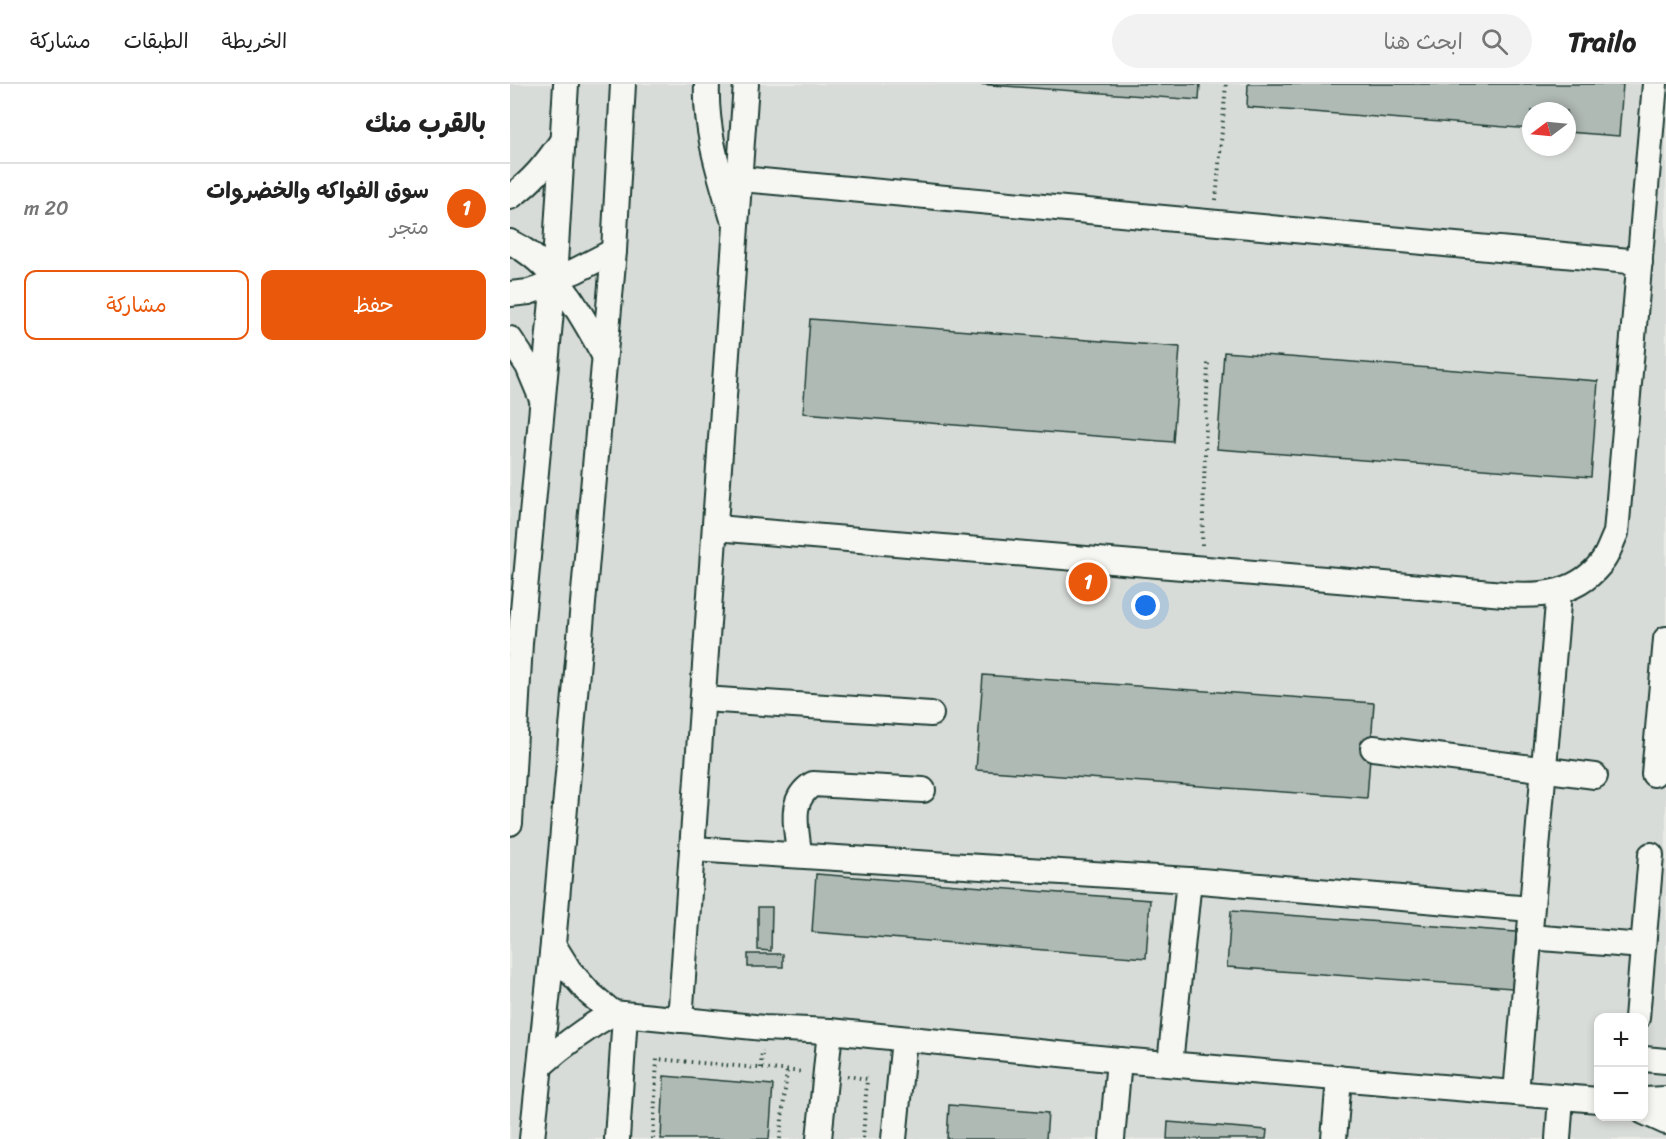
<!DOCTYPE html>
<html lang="ar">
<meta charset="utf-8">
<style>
body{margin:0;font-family:Sriracha,"Playpen Sans Arabic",sans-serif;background:#f2f2f2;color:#222;direction:rtl}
.controls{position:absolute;right:18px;bottom:18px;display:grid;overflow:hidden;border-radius:12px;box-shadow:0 3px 9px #0003}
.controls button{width:54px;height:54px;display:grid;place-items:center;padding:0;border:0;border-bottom:2px solid #e0e0e0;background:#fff;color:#222;font:30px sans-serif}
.compass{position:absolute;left:1012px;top:18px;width:54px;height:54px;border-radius:50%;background:#fff;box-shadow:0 3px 9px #0003;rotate:254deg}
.you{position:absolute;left:636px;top:522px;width:21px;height:21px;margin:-15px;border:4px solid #fff;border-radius:50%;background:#1a73e8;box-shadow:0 0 0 9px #1a73e833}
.badge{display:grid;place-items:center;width:39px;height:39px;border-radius:50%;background:#ea580c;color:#fff;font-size:20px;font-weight:700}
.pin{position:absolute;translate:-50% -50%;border:3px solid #fff;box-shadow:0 2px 6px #0006}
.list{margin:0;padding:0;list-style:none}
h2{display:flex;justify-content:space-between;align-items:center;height:78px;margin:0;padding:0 24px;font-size:26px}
h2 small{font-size:20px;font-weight:400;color:#767676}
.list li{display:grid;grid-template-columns:39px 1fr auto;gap:18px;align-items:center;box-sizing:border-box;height:90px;padding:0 24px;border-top:2px solid #e0e0e0}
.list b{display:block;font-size:22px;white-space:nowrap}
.list p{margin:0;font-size:20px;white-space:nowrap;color:#767676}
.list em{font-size:20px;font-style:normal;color:#767676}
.actions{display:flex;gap:12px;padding:18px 24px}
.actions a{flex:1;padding:14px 0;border:2px solid #ea580c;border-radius:12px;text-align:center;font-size:21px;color:#ea580c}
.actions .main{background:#ea580c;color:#fff}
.icon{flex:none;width:33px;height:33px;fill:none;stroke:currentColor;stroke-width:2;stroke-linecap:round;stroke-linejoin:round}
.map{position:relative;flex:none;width:1156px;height:1055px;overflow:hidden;direction:ltr}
header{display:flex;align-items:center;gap:36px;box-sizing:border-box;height:84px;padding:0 30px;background:#fff;border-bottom:2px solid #e0e0e0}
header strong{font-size:28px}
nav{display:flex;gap:33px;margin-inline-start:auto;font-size:21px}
.search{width:420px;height:54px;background:#f2f2f2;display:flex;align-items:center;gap:15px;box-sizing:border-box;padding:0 21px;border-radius:33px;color:#767676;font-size:22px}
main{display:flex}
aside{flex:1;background:#fff}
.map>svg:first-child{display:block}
.built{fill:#d8dcd8;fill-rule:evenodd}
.building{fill:#b0bab5;stroke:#1f3d34;stroke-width:1.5}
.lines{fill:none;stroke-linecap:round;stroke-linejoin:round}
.minor-casing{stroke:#1f3d34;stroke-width:28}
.path{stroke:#1f3d34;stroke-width:4;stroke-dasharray:1.5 4.5;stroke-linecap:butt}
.minor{stroke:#f6f6f2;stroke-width:24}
</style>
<header>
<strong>Trailo</strong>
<div class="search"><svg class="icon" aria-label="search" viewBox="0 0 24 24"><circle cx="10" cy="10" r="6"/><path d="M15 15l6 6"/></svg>ابحث هنا</div>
<nav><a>الخريطة</a><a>الطبقات</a><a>مشاركة</a></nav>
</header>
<main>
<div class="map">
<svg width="1156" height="1055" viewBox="0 0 1156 1055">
<rect width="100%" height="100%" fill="#e9ebe7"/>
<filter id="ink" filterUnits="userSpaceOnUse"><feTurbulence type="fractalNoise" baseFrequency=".0167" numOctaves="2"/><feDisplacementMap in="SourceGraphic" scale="12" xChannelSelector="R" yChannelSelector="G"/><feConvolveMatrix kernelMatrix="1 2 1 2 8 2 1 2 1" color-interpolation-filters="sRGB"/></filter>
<g filter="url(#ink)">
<path class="built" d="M0,0H1156V1055H0ZM1021,27H1057V63H1021ZM1088,934H1134V1032H1088Z"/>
<g class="building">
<path d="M466,0H690L689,16Z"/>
<path d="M738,0H1113L1109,52L1057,48V27H1021V45L737,23Z"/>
<path d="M300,235L670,263L663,358L293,329Z"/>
<path d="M714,268L1088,297L1081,393L707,365Z"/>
<path d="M473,591L864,619L857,714L466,686Z"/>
<path d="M306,790L640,816L636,874L302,848Z"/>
<path d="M248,823H262L261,867L248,866Z"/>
<path d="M721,827L1006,848L1002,904L717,883Z"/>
<rect x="238" y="870" width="35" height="13"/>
<path d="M154,992L263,1001L259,1055H151Z"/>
<path d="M439,1021L538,1029L536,1055H437Z"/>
<path d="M658,1038L757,1046L756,1055H657Z"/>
</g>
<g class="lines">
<g class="minor-casing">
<g id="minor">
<path d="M197,0C195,46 209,88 222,132"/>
<path d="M231,95L1130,178"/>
<path d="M0,113C22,98 37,79 52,57"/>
<path d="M0,158C45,179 71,230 94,271"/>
<path d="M0,210L19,208L33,203L44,195L65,187L104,167"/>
<path d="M0,255L18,282L31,313"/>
<path d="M206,444L994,510C1032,513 1070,510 1094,475C1099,467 1102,457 1106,449L1145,0"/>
<path d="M194,615L421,630"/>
<path d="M863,664L1085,692"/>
<path d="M1144,690L1156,555"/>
<path d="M0,739L10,559L44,195L56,0"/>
<path d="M183,765L679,796L1021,825"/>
<path d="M289,770C287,744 277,716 303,700L413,706"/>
<path d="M1019,853L1133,862"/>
<path d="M43,860L59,886L79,909L103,929L254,944L320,947L609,976L1088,1016"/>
<path d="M1127,934L1141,771"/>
<path d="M170,936L236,0"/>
<path d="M1134,975L1156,977"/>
<path d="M660,980L679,796"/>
<path d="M30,982C53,961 76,944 103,929"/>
<path d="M1006,1009L1049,508"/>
<path d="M1134,1016L1156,1015"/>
<path d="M1134,1028L1156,1038"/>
<path d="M22,1055L43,860L104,167L113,0"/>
<path d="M107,1055L115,931"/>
<path d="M309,1055L320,947"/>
<path d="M384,1055L394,955"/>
<path d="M602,1055L609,976"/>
<path d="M824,1055L829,994"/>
<path d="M1048,1055L1051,1013"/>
</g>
</g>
<g class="path">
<path d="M706,116L716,0"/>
<path d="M692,461L698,279"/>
<path d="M251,984L252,966"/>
<path d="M337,992L357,995L353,1055"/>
<path d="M143,1055L147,975L294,988"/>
<path d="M270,1055L277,986"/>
</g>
<use href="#minor" class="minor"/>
</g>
</g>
</svg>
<div class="controls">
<button>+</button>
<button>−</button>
</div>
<svg class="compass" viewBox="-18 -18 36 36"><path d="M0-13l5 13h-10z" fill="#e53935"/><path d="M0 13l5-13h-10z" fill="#767676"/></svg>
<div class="you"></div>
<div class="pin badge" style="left:578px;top:498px">1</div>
</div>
<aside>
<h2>بالقرب منك<small></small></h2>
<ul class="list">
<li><span class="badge">1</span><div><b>سوق الفواكه والخضروات</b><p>متجر</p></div><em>20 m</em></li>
</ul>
<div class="actions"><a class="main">حفظ</a><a>مشاركة</a></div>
</aside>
</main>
